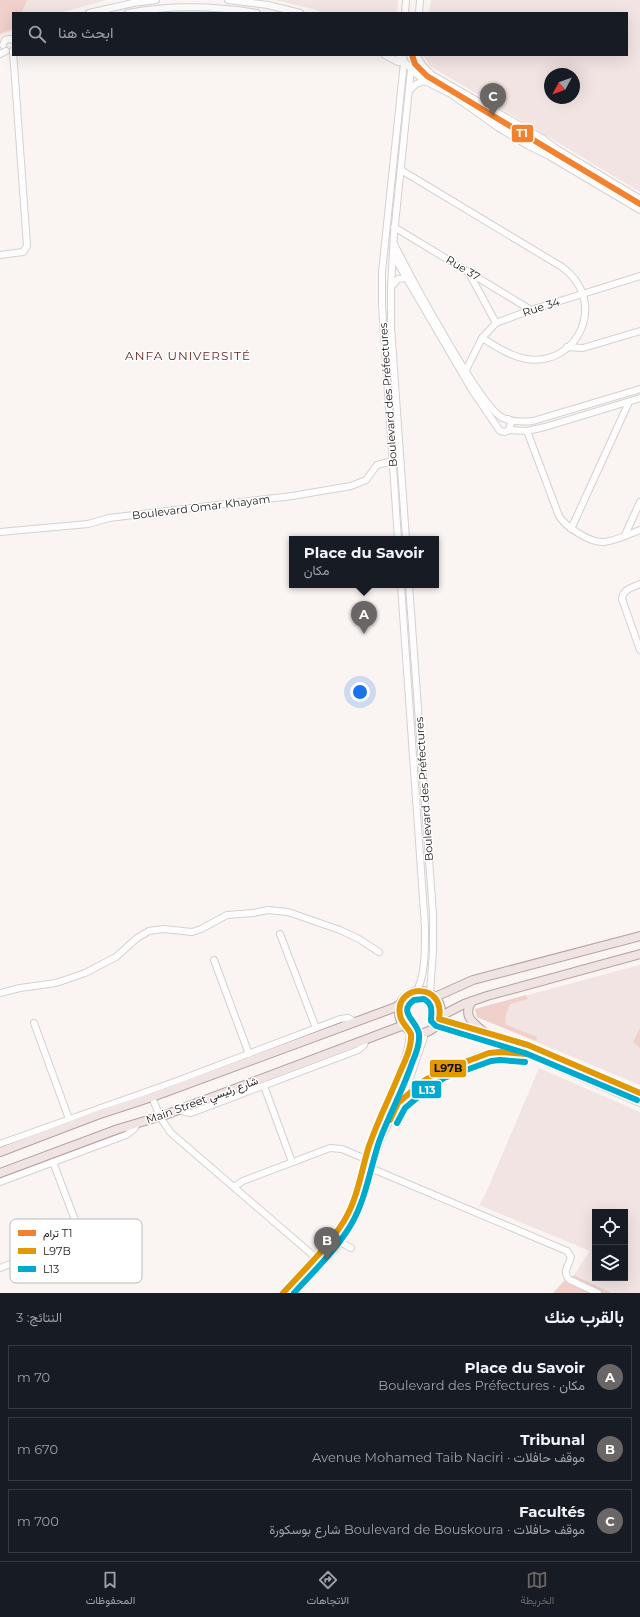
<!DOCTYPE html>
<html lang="ar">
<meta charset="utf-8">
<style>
body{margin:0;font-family:Montserrat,Vazirmatn,sans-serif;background:#20242c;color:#f1f3f6;direction:rtl}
.controls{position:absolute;right:12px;bottom:12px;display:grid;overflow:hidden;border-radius:0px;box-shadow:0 4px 16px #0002}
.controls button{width:36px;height:36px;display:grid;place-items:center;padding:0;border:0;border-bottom:1px solid #363941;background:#171b24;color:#f1f3f6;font:20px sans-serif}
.compass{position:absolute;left:544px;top:68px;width:36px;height:36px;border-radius:50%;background:#171b24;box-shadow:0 4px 16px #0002;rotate:229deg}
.you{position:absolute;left:360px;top:692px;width:14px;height:14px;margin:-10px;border:3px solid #fff;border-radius:50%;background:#1a73e8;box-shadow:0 0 0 6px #1a73e833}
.badge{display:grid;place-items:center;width:26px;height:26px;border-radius:50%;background:#6a6665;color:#fff;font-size:13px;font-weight:700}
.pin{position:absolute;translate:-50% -33px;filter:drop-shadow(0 1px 2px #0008)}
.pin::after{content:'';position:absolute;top:21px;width:14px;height:12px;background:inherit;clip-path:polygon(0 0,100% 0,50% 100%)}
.popup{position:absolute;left:289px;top:536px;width:150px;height:52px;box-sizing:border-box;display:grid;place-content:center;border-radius:0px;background:#171b24;filter:drop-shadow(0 1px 3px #0005);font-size:13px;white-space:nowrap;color:#9ea1a6}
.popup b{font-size:15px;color:#f1f3f6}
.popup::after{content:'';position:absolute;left:50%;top:100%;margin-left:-8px;border:8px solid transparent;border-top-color:#171b24}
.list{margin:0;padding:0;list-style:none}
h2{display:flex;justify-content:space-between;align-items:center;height:52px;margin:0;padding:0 16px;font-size:17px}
h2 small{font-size:13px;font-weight:400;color:#9ea1a6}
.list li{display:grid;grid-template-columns:26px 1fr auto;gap:12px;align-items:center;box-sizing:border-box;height:64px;margin:0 8px 8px;padding:0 8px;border:1px solid #363941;border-radius:0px}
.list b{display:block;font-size:15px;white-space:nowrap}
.list p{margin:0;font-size:13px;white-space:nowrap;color:#9ea1a6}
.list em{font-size:13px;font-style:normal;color:#9ea1a6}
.icon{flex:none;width:22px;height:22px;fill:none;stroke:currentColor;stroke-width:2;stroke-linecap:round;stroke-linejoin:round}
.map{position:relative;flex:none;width:640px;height:1293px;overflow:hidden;direction:ltr}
.search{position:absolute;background:#171b24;box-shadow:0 4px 16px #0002;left:12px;right:12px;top:12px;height:44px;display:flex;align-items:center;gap:10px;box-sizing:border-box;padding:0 14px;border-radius:0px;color:#9ea1a6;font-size:15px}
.sheet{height:268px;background:#171b24}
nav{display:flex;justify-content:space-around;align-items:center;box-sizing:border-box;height:56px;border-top:1px solid #363941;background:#171b24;font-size:11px;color:#9ea1a6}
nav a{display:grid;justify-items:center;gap:2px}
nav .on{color:#6a6665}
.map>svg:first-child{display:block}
.built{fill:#f2e4e2;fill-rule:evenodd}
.green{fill:#f1cfca}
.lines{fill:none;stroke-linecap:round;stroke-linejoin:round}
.minor-casing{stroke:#d6d1d0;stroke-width:8}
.major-casing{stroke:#b6a19e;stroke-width:10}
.minor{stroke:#fefdfd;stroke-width:6}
.major{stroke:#efe4e2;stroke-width:8}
.tram{stroke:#bab9b9;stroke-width:1}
.bus-1-casing{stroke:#fff;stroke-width:9}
.bus-2-casing{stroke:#fff;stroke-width:9}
.bus-1{stroke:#e19802;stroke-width:6}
.bus-2{stroke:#00a9ce;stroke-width:6}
.tram-1-casing{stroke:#fff;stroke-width:9}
.tram-1{stroke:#f38230;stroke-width:6}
.labels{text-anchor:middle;stroke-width:3;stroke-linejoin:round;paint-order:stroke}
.street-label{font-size:11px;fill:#1d1918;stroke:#fff}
.neighbourhood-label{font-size:12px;letter-spacing:1px;fill:#631f19;stroke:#fff}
.key{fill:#fff;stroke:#bbbaba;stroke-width:1}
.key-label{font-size:11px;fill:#1d1918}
.line-badge{stroke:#fff;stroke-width:1.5}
.badge-label{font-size:11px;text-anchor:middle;font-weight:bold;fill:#fff}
.pale-badge-label{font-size:11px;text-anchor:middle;font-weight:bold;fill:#111}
</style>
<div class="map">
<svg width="640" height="1293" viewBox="0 0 640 1293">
<rect width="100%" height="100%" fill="#faf4f3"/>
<g class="built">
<path d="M0,0H106L60,13H13V30L0,36Z"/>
<path d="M275,0H398L397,13H324L313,9Z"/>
<path d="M431,0H640V192L430,66L424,56L627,55V13H429ZM550,74H574V98H550Z"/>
<path d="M640,965V1085L477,1017L475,1009Z"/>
<path d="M539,1068L640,1112V1293H612L574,1275L590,1251L479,1205L485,1195ZM595,1212H625V1278H595Z"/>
</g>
<g class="green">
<path d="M0,0H27L21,13H13V28L0,34Z"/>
<path d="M526,995L528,999L510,1004L505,1017H506L505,1024L537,1037L536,1041L477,1017L475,1009Z"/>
<path d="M640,1028V1048L633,1042Z"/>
<path d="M574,1275L612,1293H553L564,1281Z"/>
</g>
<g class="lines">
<g class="minor-casing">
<g id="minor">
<path d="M228,0L268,5L300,13"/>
<path d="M89,13L133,3L156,0"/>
<path d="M128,13C170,5 215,6 257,13"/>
<path d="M405,13L406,0"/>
<path d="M419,13L420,0"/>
<path d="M3,45L5,40L9,39L13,40"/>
<path d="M0,54L6,51"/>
<path d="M385,55L398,62H404"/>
<path d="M398,55L415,73L425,81L451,94L499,128L527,145L549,156L640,210"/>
<path d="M418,58L423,66L432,75L542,138L555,148L640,199"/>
<path d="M409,91L416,84L425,81"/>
<path d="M401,170L562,267C608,300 580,367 526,359C510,356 495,346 482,338"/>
<path d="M394,227L531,310"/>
<path d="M394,244C408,272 481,409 503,418C512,422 523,422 533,421L640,389"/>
<path d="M0,255L23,252L27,246L13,51"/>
<path d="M393,255L472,390L500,431L505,432L509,430L511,423L508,419"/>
<path d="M469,273L496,323"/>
<path d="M391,287L398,279L406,278"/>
<path d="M567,347L583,348L640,331"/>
<path d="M466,370L482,338L496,323L531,310L640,276"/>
<path d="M509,430L527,431L545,427L640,398"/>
<path d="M527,431L559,516C566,527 590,543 604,542C616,541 629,534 640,530"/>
<path d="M571,529L629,402"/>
<path d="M0,532L88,524L109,518L292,496L351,486L366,480L377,465L393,461"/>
<path d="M625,535L640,502"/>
<path d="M398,539L382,305V272L404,62L403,55"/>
<path d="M406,539L391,327V287L394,234L411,69L417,61V55"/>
<path d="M640,584C632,588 623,589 622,599L640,650"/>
<path d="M401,585L425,927C425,943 426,978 416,991"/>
<path d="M409,585L433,914V951L430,993"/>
<path d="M280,934L316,1028"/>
<path d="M214,960L249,1054"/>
<path d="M0,993L20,988L56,983L85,973L116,957L137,938L149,931L163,929L192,932L201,929L227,915L253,913L268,910L288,912L340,930L359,939L379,952"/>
<path d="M439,1019L528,1045L640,1093"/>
<path d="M34,1023L69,1119"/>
<path d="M436,1025L527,1054L640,1103"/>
<path d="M264,1086L292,1162"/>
<path d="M152,1097L160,1117L171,1133L315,1257"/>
<path d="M399,1102L430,1077L478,1056L495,1052L521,1054"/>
<path d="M181,1109L184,1112L191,1113L358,1050L364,1045L366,1039"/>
<path d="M0,1144L177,1081L340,1019L348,1018L356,1022"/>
<path d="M368,1167L567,1251L571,1257C569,1266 561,1272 570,1280L598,1293"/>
<path d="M0,1182L126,1135L134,1129L138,1123"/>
<path d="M234,1187L243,1181L330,1148L342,1149L368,1160"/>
<path d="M338,1241L351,1248"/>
<path d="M0,1268L74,1240L78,1235V1228L53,1162"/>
<path d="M283,1293C304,1270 329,1246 345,1219C360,1194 362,1164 372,1138C381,1113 414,1053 409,1030"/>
<path d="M294,1293L343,1235L355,1215L381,1139L410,1078L424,1037V1032"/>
</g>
</g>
<g class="major-casing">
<g id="major">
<circle cx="420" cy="1012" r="21"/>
<path d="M435,997L473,980L640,936"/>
<path d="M472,1001C462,1016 473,1023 484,1032"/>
<path d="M441,1016L464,1004L487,996L640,954"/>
<path d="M0,1152L97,1115L152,1097L396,1007L401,1003"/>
<path d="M0,1173L118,1129L165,1115L404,1025"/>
</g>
</g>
<use href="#minor" class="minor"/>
<use href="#major" class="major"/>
<path class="tram" d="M503,119L534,140"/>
<g class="bus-1-casing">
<g id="bus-1">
<path d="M390,1120L398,1103L425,1080L441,1071L489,1053L500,1052L526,1054"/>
<path d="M283,1293C304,1270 327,1248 344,1221C358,1198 361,1171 369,1146C378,1120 390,1097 400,1072C405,1061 412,1047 411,1034C408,1027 401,1023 400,1015C394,984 446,981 439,1019L528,1045L640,1093"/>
</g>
</g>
<g class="bus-2-casing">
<g id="bus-2">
<path d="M397,1123L405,1108L430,1087L444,1078L491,1061L500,1060L525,1062"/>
<path d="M294,1293C314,1271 337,1249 352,1223C366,1198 370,1169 379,1142C389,1115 403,1090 412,1063C416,1054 420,1043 419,1034C417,1021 397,1012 414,1000L424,999C434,1005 431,1012 431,1021L436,1026L525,1053L637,1100"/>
</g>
</g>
<use href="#bus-1" class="bus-1"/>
<use href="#bus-2" class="bus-2"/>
<g class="tram-1-casing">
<path id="tram-1" d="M412,55L415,64L427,76L640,204"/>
</g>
<use href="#tram-1" class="tram-1"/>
</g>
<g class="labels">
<g class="street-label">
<text transform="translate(463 268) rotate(31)" y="4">Rue 37</text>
<text transform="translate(541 307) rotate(-18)" y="4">Rue 34</text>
<text transform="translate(388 395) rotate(-94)" y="4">Boulevard des Préfectures</text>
<text transform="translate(201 507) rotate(-7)" y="4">Boulevard Omar Khayam</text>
<text transform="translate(424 789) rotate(-94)" y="4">Boulevard des Préfectures</text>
<text transform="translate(202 1100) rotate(-20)" y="4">Main Street شارع رئيسي</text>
</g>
<g class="neighbourhood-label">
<text x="188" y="360">ANFA UNIVERSITÉ</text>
</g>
</g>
<rect x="10" y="1219" width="132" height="64" rx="6" class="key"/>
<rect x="18" y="1230" width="18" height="6" fill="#f38230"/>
<rect x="18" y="1248" width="18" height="6" fill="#e19802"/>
<rect x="18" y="1266" width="18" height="6" fill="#00a9ce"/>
<g class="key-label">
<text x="43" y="1237">ترام T1</text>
<text x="43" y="1255">L97B</text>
<text x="43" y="1273">L13</text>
</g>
<g class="line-badge">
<rect x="511" y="124" width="23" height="19" rx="4" fill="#f38230"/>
<rect x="429" y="1059" width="38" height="19" rx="4" fill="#e19802"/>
<rect x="411" y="1080" width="31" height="19" rx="4" fill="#00a9ce"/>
</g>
<g class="badge-label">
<text x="522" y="137">T1</text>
<text x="427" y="1094">L13</text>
</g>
<g class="pale-badge-label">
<text x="448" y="1072">L97B</text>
</g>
</svg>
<div class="controls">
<button><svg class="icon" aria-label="locate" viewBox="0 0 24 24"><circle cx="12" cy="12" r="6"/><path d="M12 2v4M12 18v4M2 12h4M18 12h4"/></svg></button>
<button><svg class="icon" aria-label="layers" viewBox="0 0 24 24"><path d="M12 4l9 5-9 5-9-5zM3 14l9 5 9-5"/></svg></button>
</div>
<svg class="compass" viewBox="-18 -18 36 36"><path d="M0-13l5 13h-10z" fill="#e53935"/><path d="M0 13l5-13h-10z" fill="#9ea1a6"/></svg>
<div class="you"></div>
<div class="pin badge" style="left:364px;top:634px">A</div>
<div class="popup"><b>Place du Savoir</b>مكان</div>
<div class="pin badge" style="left:327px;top:1260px">B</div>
<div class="pin badge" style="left:493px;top:116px">C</div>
<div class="search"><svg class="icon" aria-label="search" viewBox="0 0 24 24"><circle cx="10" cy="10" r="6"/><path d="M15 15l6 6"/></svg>ابحث هنا</div>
</div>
<section class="sheet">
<h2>بالقرب منك<small>النتائج: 3</small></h2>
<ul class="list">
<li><span class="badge">A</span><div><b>Place du Savoir</b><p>مكان · Boulevard des Préfectures</p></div><em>70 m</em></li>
<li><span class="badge">B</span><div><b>Tribunal</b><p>موقف حافلات · Avenue Mohamed Taib Naciri</p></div><em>670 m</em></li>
<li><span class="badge">C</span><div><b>Facultés</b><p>موقف حافلات · Boulevard de Bouskoura شارع بوسكورة</p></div><em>700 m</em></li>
</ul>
</section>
<nav>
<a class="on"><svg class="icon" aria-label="map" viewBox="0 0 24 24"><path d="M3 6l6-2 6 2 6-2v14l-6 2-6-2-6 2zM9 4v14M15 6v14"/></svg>الخريطة</a>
<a><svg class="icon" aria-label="directions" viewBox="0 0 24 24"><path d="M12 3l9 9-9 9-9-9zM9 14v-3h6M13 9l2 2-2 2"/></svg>الاتجاهات</a>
<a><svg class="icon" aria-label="saved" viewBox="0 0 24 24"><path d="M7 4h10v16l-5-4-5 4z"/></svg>المحفوظات</a>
</nav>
